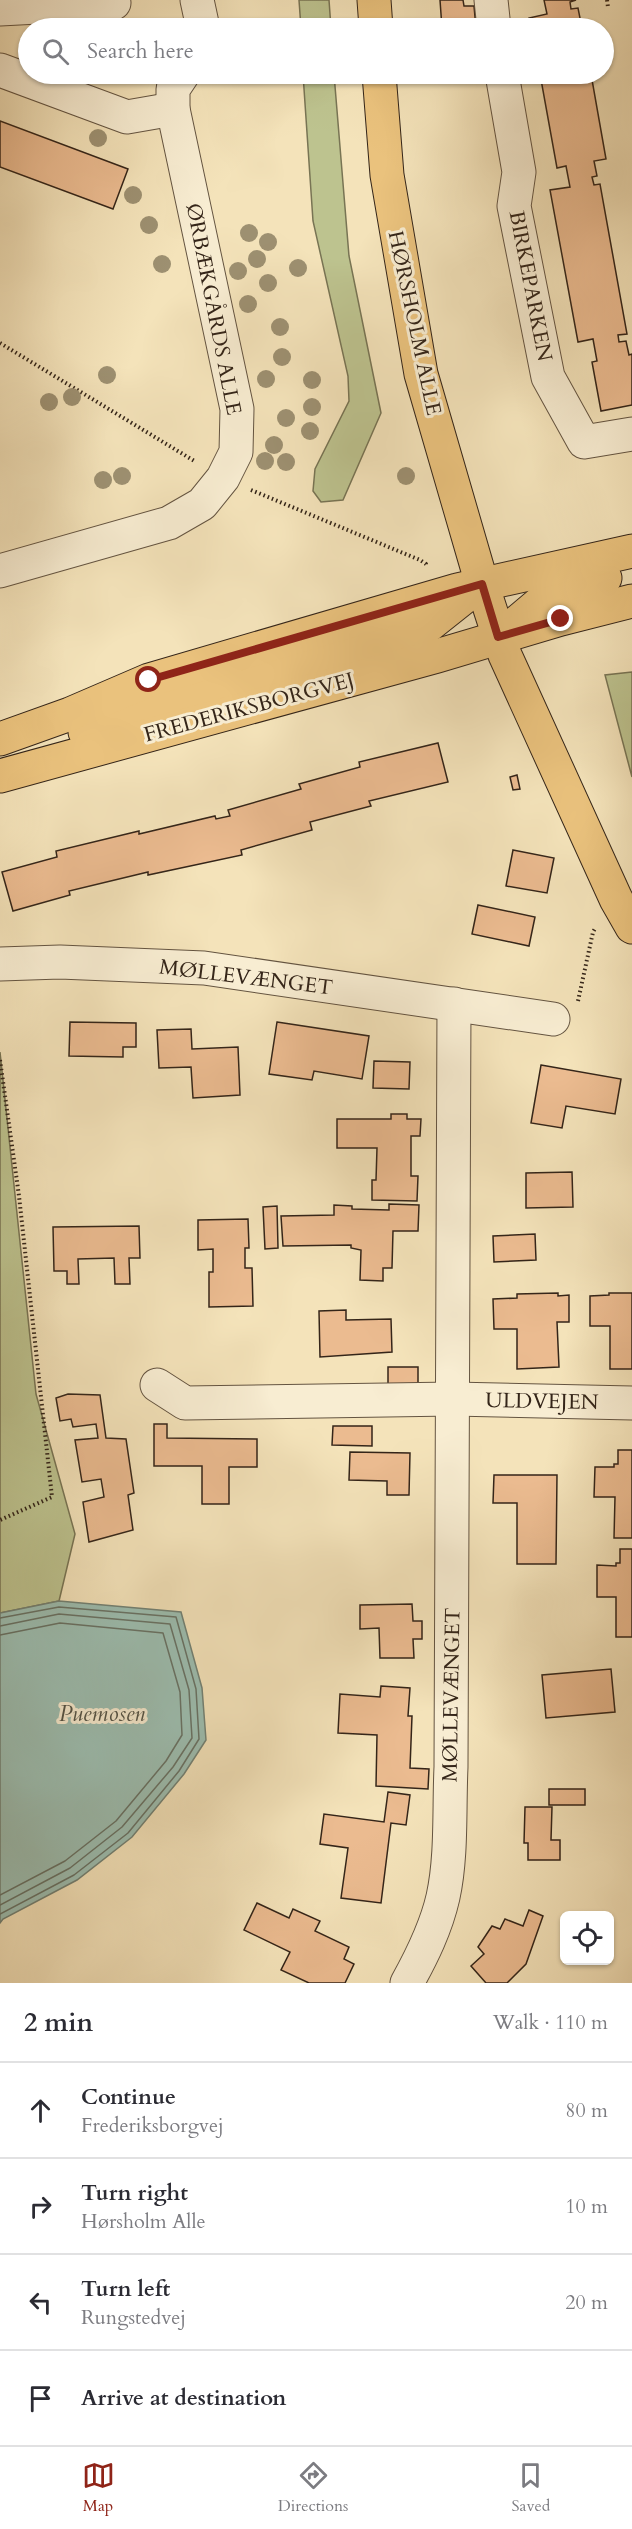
<!DOCTYPE html>
<meta charset="utf-8">
<style>
body{margin:0;font-family:Cardo,serif;background:#f2f2f3;color:#2b2b33}
.controls{position:absolute;right:18px;bottom:18px;display:grid;overflow:hidden;border-radius:9px;box-shadow:0 2px 4px #0004}
.controls button{width:54px;height:54px;display:grid;place-items:center;padding:0;border:0;border-bottom:2px solid #e1e1e2;background:#fff;color:#2b2b33;font:30px sans-serif}
.stop{position:absolute;width:18px;height:18px;margin:-14px;border:4px solid #8f2418;border-radius:50%;background:#fff}
.stop.end{background:#8f2418;border-color:#fff;box-shadow:0 2px 6px #0008}
.list{margin:0;padding:0;list-style:none}
h2{display:flex;justify-content:space-between;align-items:center;height:78px;margin:0;padding:0 24px;font-size:26px}
h2 small{font-size:20px;font-weight:400;color:#7c7c81}
.list li{display:grid;grid-template-columns:39px 1fr auto;gap:18px;align-items:center;box-sizing:border-box;height:96px;padding:0 24px;border-top:2px solid #e1e1e2}
.list b{display:block;font-size:22px;white-space:nowrap}
.list p{margin:0;font-size:20px;white-space:nowrap;color:#7c7c81}
.list em{font-size:20px;font-style:normal;color:#7c7c81}
.icon{flex:none;width:33px;height:33px;fill:none;stroke:currentColor;stroke-width:2;stroke-linecap:round;stroke-linejoin:round}
.map{position:relative;flex:none;width:632px;height:1983px;overflow:hidden}
.search{position:absolute;background:#fff;box-shadow:0 2px 4px #0004;left:18px;right:18px;top:18px;height:66px;display:flex;align-items:center;gap:15px;box-sizing:border-box;padding:0 21px;border-radius:33px;color:#7c7c81;font-size:22px}
.sheet{height:462px;background:#fff}
nav{display:flex;justify-content:space-around;align-items:center;box-sizing:border-box;height:84px;border-top:2px solid #e1e1e2;background:#fff;font-size:16px;color:#7c7c81}
nav a{display:grid;justify-items:center;gap:3px}
nav .on{color:#8f2418}
.map>svg:first-child{display:block}
.green{fill:#bdc38f;stroke:#787454;stroke-width:1.5}
.water{fill:#9cbeb1;stroke:#728174;stroke-width:1.5}
.lines{fill:none;stroke-linecap:round;stroke-linejoin:round}
.shore{stroke:#687265;stroke-width:1.5}
.building{fill:#ebbb90;stroke:#342519;stroke-width:1.5}
.minor-casing{stroke:#645441;stroke-width:35}
.major-casing{stroke:#342519;stroke-width:35}
.path{stroke:#342519;stroke-width:4;stroke-dasharray:1.5 3;stroke-linecap:butt}
.minor{stroke:#f8edd2;stroke-width:33}
.major{stroke:#eac27d;stroke-width:33}
.tree{fill:#9d9071}
.route{stroke:#8f2418;stroke-width:8}
.labels{text-anchor:middle;stroke-width:6;stroke-linejoin:round;paint-order:stroke}
.street-label{font-size:21px;fill:#342519;stroke:#f8edd2}
.water-label{font-size:22px;font-style:italic;fill:#535347;stroke:#f8edd2}
</style>
<div class="map">
<svg width="632" height="1983" viewBox="0 0 632 1983">
<rect width="100%" height="100%" fill="#f4e3ba"/>
<filter id="stains"><feTurbulence type="fractalNoise" baseFrequency=".00333" numOctaves="4"/><feColorMatrix values="0 0 0 0 .2 0 0 0 0 .09 0 0 0 0 .02 0 0 0 .5 -.17"/></filter>
<radialGradient id="worn" r=".72"><stop offset=".6" stop-color="#630" stop-opacity="0"/><stop offset="1" stop-color="#630" stop-opacity=".3"/></radialGradient>
<g class="green">
<path d="M299,0H329L331,28H301Z"/>
<path d="M303,74H334L349,256L381,413L343,500L321,502L313,491L315,469L349,401L348,376L313,221Z"/>
<path d="M632,672V777L605,675Z"/>
<path d="M0,1052L36,1394L75,1534L59,1601L0,1613Z"/>
</g>
<path class="water" d="M59,1601L181,1612L202,1688L206,1740L184,1774L132,1837L77,1880L3,1919L0,1923V1613Z"/>
<g class="lines">
<g class="shore">
<path d="M0,1618L59,1607L176,1617L196,1689L199,1739L179,1771L128,1833L74,1875L0,1914"/>
<path d="M0,1626L59,1614L170,1624L189,1690L192,1738L173,1767L122,1827L70,1868L0,1905"/>
<path d="M0,1635L60,1623L163,1633L180,1692L182,1735L166,1761L116,1821L65,1861L0,1895"/>
</g>
</g>
<g class="building">
<path d="M440,0H463L464,6H474L476,28H442Z"/>
<path d="M544,0H576L570,2L571,9L578,8L582,28H531L529,18L547,14Z"/>
<path d="M117,17L118,28H99V18Z"/>
<path d="M540,74H591L606,159L594,161L597,176L592,177L594,185L600,184L627,334L618,335L619,342L626,341L629,355L632,354V405L601,411L592,362L597,361L593,339L578,342L550,190L570,187L566,166L557,168Z"/>
<path d="M0,121L128,169L113,209L0,167Z"/>
<path d="M438,743L448,782L369,801L371,806L310,822L312,830L241,850L242,855L148,875V872L69,891L70,895L13,911L2,872L57,857L56,851L139,831V834L215,816L216,819L230,816L228,810L301,789L299,784L360,767L359,762Z"/>
<path d="M517,775L520,789L513,790L510,777Z"/>
<path d="M513,850L554,858L547,893L506,886Z"/>
<path d="M478,905L535,917L529,946L472,934Z"/>
<path d="M70,1022L136,1023V1047H123V1057L69,1056Z"/>
<path d="M277,1022L369,1036L362,1079L314,1071L312,1080L269,1074Z"/>
<path d="M191,1029L192,1049L238,1047L240,1095L193,1098L191,1067L159,1068L157,1030Z"/>
<path d="M374,1061L410,1062L409,1089L373,1088Z"/>
<path d="M541,1065L621,1079L615,1114L566,1106L562,1128L531,1123Z"/>
<path d="M391,1114H407V1119H421L420,1136H411V1176H418L417,1201L372,1200V1180H376L377,1148H337V1119H391Z"/>
<path d="M572,1172L573,1207L526,1208V1173Z"/>
<path d="M389,1204L419,1205L418,1231H393L392,1268H383V1281L360,1280L361,1250L351,1248V1245L283,1246L281,1216L334,1215V1205L352,1206V1209L389,1210Z"/>
<path d="M277,1206L278,1248L265,1249L263,1207Z"/>
<path d="M248,1219L249,1248H245V1268H252L253,1306L209,1307V1272H213V1249L198,1250V1220Z"/>
<path d="M139,1226L140,1258H129L130,1284H115L114,1258L78,1259L79,1284H67V1271H54L53,1227Z"/>
<path d="M535,1234L536,1260L494,1262L493,1236Z"/>
<path d="M558,1293V1296L569,1295V1322H557L559,1367L517,1369V1329H494L493,1299L517,1298V1294Z"/>
<path d="M609,1293H632V1369H610V1326H590V1296L609,1295Z"/>
<path d="M346,1310V1320L391,1319L392,1352L320,1357L319,1311Z"/>
<rect x="388" y="1367" width="30" height="19"/>
<path d="M68,1394L100,1395L106,1438L126,1439L134,1493L128,1495L133,1530L89,1542L83,1502L104,1497L101,1479L82,1482L75,1440L98,1438L96,1424L73,1427L71,1419L60,1421L56,1398Z"/>
<path d="M154,1424H167V1438L257,1439V1467H229V1504H202V1466H154Z"/>
<path d="M333,1426H372V1446L332,1445Z"/>
<path d="M618,1450H632V1538H614L615,1497H594L595,1467H614V1464H618Z"/>
<path d="M350,1452L410,1453L409,1495H387V1481L349,1480Z"/>
<path d="M494,1475H557L556,1564H517V1503H493Z"/>
<path d="M620,1549H632V1637H616V1597H597V1565L616,1566V1563H620Z"/>
<path d="M412,1604L413,1621H422V1639H413L414,1658H380L379,1628L360,1629V1605Z"/>
<path d="M611,1669L615,1712L546,1718L542,1675Z"/>
<path d="M381,1686L410,1688L408,1716H412L410,1768L429,1769L428,1789L376,1786L377,1735L338,1733L340,1694L380,1697Z"/>
<rect x="549" y="1789" width="36" height="16"/>
<path d="M388,1792L410,1795L406,1825L391,1823L381,1903L341,1898L348,1848L320,1844L324,1814L384,1822Z"/>
<path d="M525,1807H552L551,1840H560V1860H528V1843H524Z"/>
<path d="M257,1903L289,1918L293,1909L320,1921L315,1931L349,1947L344,1959L354,1964L345,1983H309L281,1970L290,1952L244,1930Z"/>
<path d="M529,1910L543,1916L526,1964L507,1983H486L471,1966L484,1954L478,1947L492,1926L500,1929L505,1919L523,1926Z"/>
</g>
<g class="lines">
<g class="minor-casing">
<g id="minor">
<path d="M197,0L203,28"/>
<path d="M491,0L494,28"/>
<path d="M0,9L114,3"/>
<path d="M0,70L127,117L173,109"/>
<path d="M502,74L519,172L514,206L548,377L584,442L632,434"/>
<path d="M0,571L169,523L202,504L223,478L236,452L237,409L173,109V89L183,74"/>
<path d="M0,964L60,962L204,968L553,1019"/>
<path d="M157,1385L185,1403L453,1399L632,1403"/>
<path d="M407,1983C422,1956 436,1928 443,1897C452,1856 449,1809 451,1767L454,1004"/>
</g>
</g>
<g class="major-casing">
<g id="major">
<path d="M374,0L376,28"/>
<path d="M379,74L387,175L421,374L482,584L505,655L616,899L632,927"/>
<path d="M509,629L553,592L605,578"/>
<path d="M85,732L198,692L429,625L468,594"/>
<path d="M0,739L70,714L149,680L457,590L632,551"/>
<path d="M0,776L437,656L561,619L632,601"/>
</g>
</g>
<g class="path">
<path d="M607,0L608,7"/>
<path d="M0,343L196,462"/>
<path d="M251,490L420,560L426,564V567"/>
<path d="M578,1001L593,932L596,927"/>
<path d="M0,1060L19,1196L52,1497L0,1520"/>
</g>
<use href="#minor" class="minor"/>
<use href="#major" class="major"/>
</g>
<g class="tree">
<circle cx="98" cy="138" r="9"/>
<circle cx="133" cy="195" r="9"/>
<circle cx="149" cy="225" r="9"/>
<circle cx="249" cy="233" r="9"/>
<circle cx="268" cy="242" r="9"/>
<circle cx="257" cy="259" r="9"/>
<circle cx="162" cy="264" r="9"/>
<circle cx="298" cy="268" r="9"/>
<circle cx="238" cy="271" r="9"/>
<circle cx="268" cy="283" r="9"/>
<circle cx="248" cy="304" r="9"/>
<circle cx="280" cy="327" r="9"/>
<circle cx="282" cy="357" r="9"/>
<circle cx="107" cy="375" r="9"/>
<circle cx="266" cy="379" r="9"/>
<circle cx="312" cy="380" r="9"/>
<circle cx="72" cy="397" r="9"/>
<circle cx="49" cy="402" r="9"/>
<circle cx="312" cy="407" r="9"/>
<circle cx="286" cy="418" r="9"/>
<circle cx="310" cy="431" r="9"/>
<circle cx="274" cy="445" r="9"/>
<circle cx="265" cy="461" r="9"/>
<circle cx="286" cy="462" r="9"/>
<circle cx="122" cy="476" r="9"/>
<circle cx="406" cy="476" r="9"/>
<circle cx="103" cy="480" r="9"/>
</g>
<g class="lines">
<path class="route" d="M149,680L482,584L498,637L561,619"/>
</g>
<g class="labels">
<g class="street-label">
<text transform="translate(531 286) rotate(79)" y="7">BIRKEPARKEN</text>
<text transform="translate(214 309) rotate(79)" y="7">ØRBÆKGÅRDS ALLE</text>
<text transform="translate(415 323) rotate(78)" y="7">HØRSHOLM ALLE</text>
<text transform="translate(249 707) rotate(-15)" y="7">FREDERIKSBORGVEJ</text>
<text transform="translate(246 977) rotate(7)" y="7">MØLLEVÆNGET</text>
<text transform="translate(542 1401) rotate(1)" y="7">ULDVEJEN</text>
<text transform="translate(451 1695) rotate(-89)" y="7">MØLLEVÆNGET</text>
</g>
<g class="water-label">
<text x="102" y="1721">Puemosen</text>
</g>
</g>
<rect width="100%" height="100%" filter="url(#stains)"/>
<rect width="100%" height="100%" fill="url(#worn)"/>
</svg>
<div class="controls">
<button><svg class="icon" aria-label="locate" viewBox="0 0 24 24"><circle cx="12" cy="12" r="6"/><path d="M12 2v4M12 18v4M2 12h4M18 12h4"/></svg></button>
</div>
<div class="stop" style="left:149px;top:680px"></div>
<div class="stop end" style="left:561px;top:619px"></div>
<div class="search"><svg class="icon" aria-label="search" viewBox="0 0 24 24"><circle cx="10" cy="10" r="6"/><path d="M15 15l6 6"/></svg>Search here</div>
</div>
<section class="sheet">
<h2>2 min<small>Walk · 110 m</small></h2>
<ul class="list">
<li><svg class="icon" aria-label="ahead" viewBox="0 0 24 24"><path d="M12 20V5M6 11l6-6 6 6"/></svg><div><b>Continue</b><p>Frederiksborgvej</p></div><em>80 m</em></li>
<li><svg class="icon" aria-label="right" viewBox="0 0 24 24"><path d="M7 20v-9h11M14 6l5 5-5 5"/></svg><div><b>Turn right</b><p>Hørsholm Alle</p></div><em>10 m</em></li>
<li><svg class="icon" aria-label="left" viewBox="0 0 24 24"><path d="M17 20v-9H6M10 6l-5 5 5 5"/></svg><div><b>Turn left</b><p>Rungstedvej</p></div><em>20 m</em></li>
<li><svg class="icon" aria-label="arrive" viewBox="0 0 24 24"><path d="M6 21V4h12l-3 4 3 4H6"/></svg><div><b>Arrive at destination</b></div></li>
</ul>
</section>
<nav>
<a class="on"><svg class="icon" aria-label="map" viewBox="0 0 24 24"><path d="M3 6l6-2 6 2 6-2v14l-6 2-6-2-6 2zM9 4v14M15 6v14"/></svg>Map</a>
<a><svg class="icon" aria-label="directions" viewBox="0 0 24 24"><path d="M12 3l9 9-9 9-9-9zM9 14v-3h6M13 9l2 2-2 2"/></svg>Directions</a>
<a><svg class="icon" aria-label="saved" viewBox="0 0 24 24"><path d="M7 4h10v16l-5-4-5 4z"/></svg>Saved</a>
</nav>
